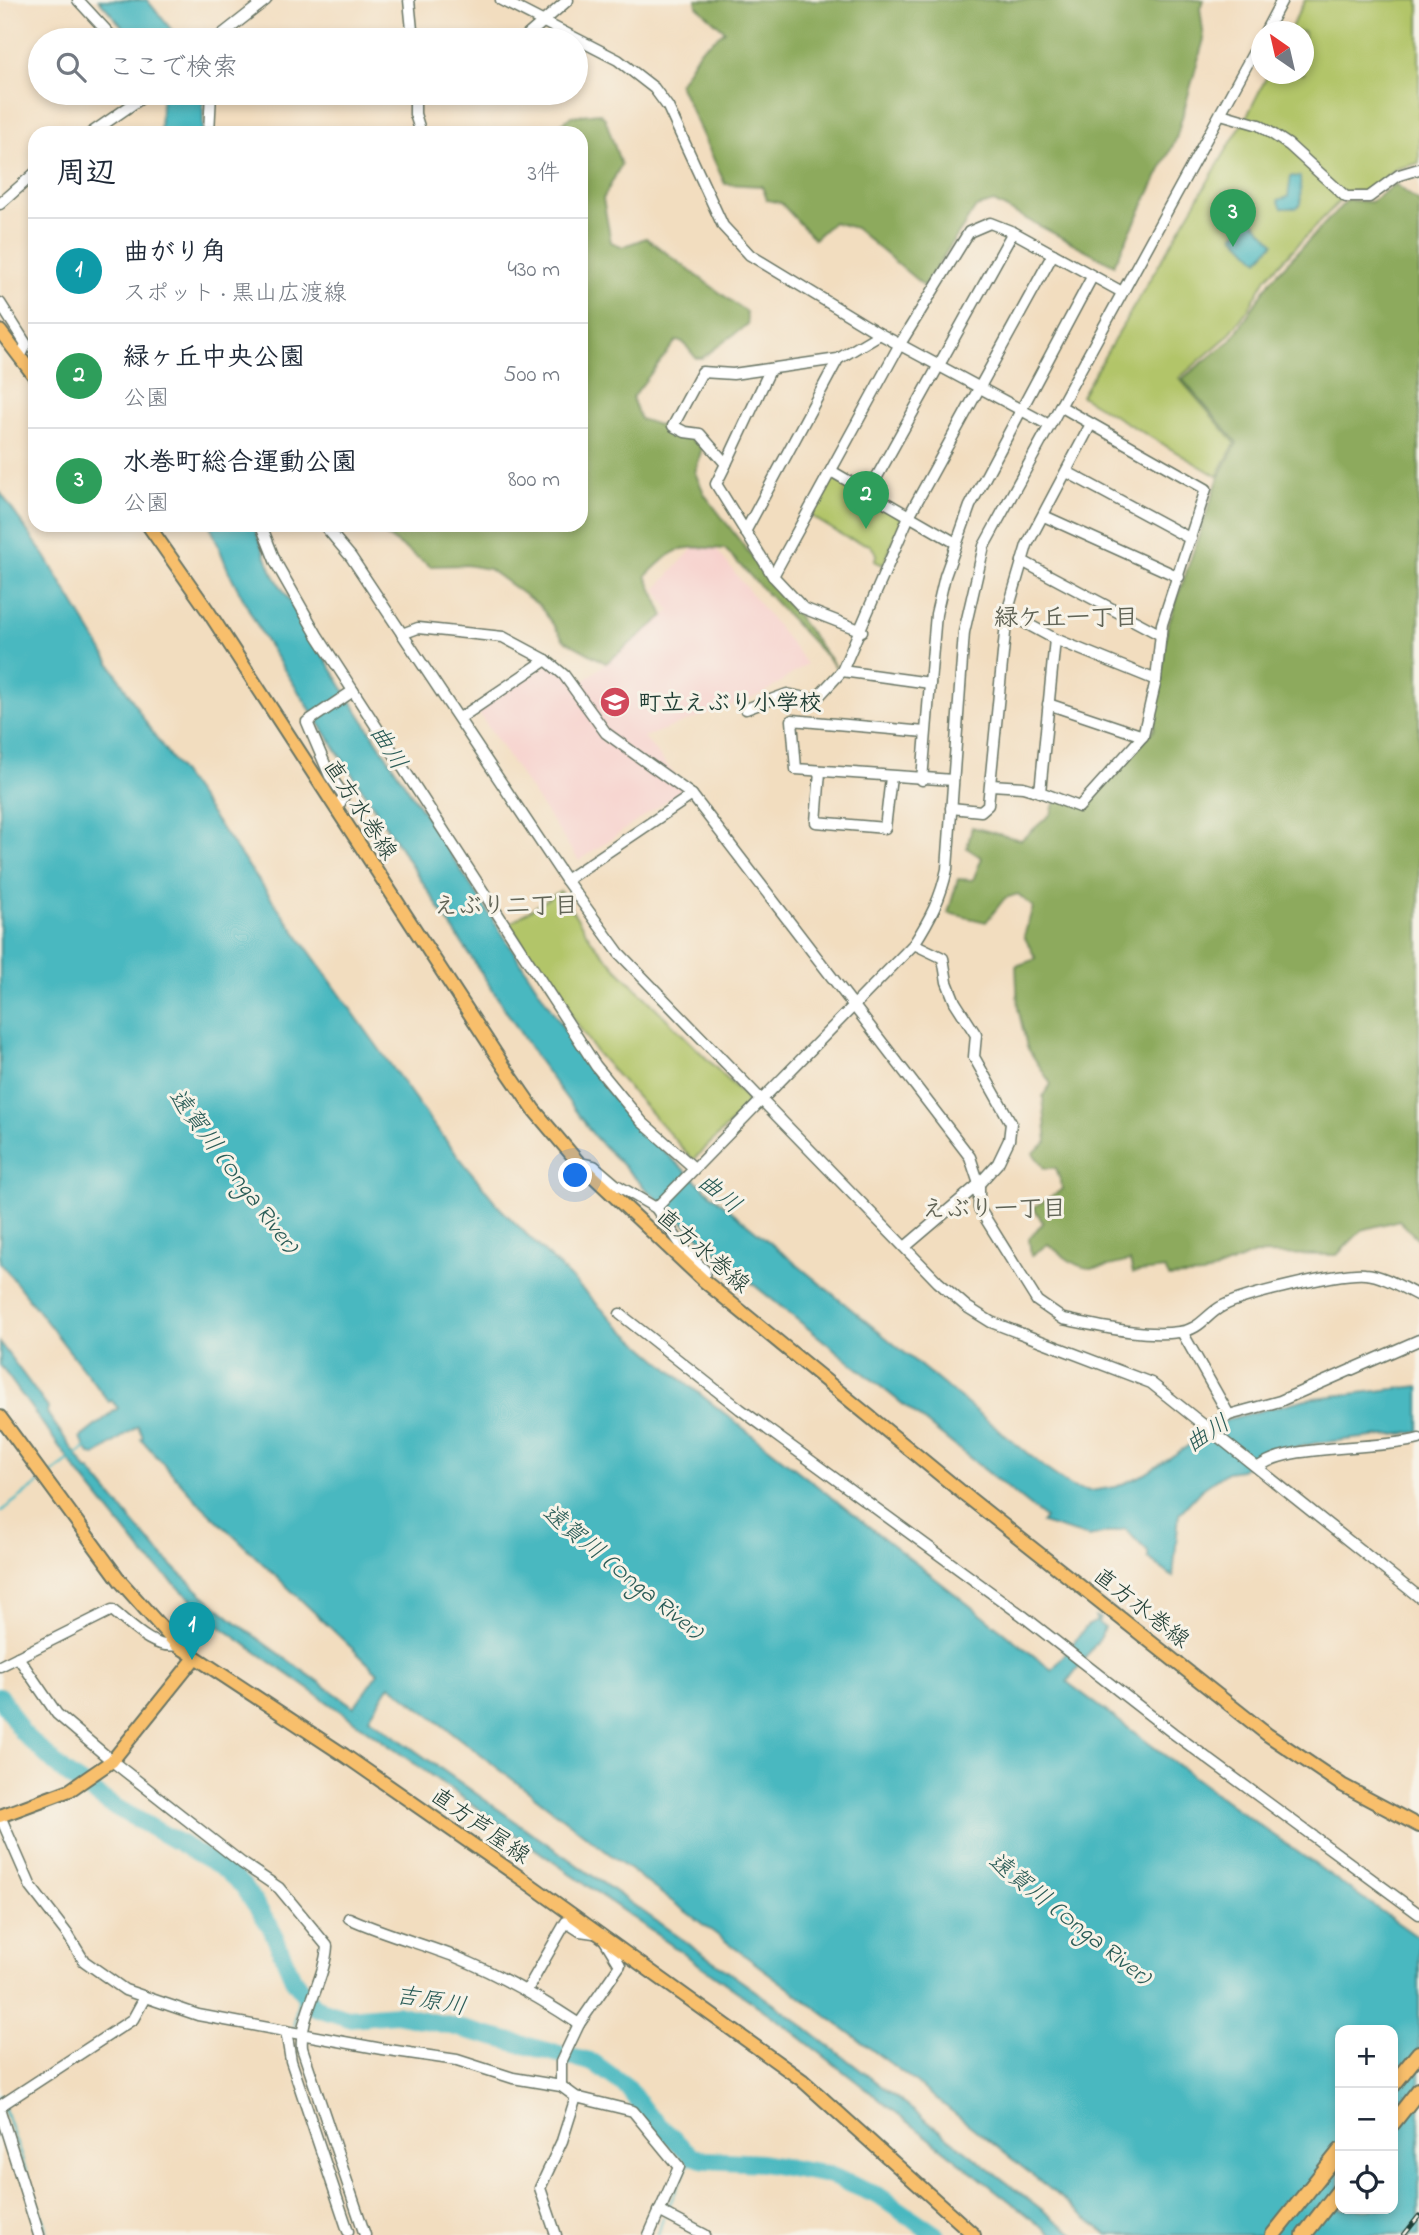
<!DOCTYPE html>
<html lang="ja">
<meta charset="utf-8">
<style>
body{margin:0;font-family:"Indie Flower","Klee One",sans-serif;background:#f2f2f3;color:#1f2937}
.controls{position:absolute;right:21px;bottom:21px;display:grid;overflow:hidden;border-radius:14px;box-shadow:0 4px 10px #0003}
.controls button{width:63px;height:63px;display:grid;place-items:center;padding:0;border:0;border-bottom:2px solid #e0e1e3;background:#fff;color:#1f2937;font:35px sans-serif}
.compass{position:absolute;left:1251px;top:21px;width:63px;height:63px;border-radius:50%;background:#fff;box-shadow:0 4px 10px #0003;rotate:326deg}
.you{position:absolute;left:576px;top:1176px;width:24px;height:24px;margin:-18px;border:5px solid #fff;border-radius:50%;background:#1a73e8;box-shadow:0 0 0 10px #1a73e833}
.badge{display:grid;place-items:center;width:46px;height:46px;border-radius:50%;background:#d1495b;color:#fff;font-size:23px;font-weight:700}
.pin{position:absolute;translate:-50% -58px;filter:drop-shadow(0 2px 4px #0008)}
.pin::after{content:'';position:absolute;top:37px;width:24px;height:21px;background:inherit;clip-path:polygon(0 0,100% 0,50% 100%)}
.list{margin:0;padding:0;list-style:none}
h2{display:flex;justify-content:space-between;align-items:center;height:91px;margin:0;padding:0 28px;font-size:30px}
h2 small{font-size:23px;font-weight:400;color:#747a83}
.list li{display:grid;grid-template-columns:46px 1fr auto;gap:21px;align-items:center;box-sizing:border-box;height:105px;padding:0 28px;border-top:2px solid #e0e1e3}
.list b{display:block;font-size:26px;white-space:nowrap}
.list p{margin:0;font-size:23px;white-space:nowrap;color:#747a83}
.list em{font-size:23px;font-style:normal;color:#747a83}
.icon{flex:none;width:38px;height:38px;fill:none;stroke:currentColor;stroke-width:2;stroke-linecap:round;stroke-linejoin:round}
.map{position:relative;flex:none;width:1419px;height:2235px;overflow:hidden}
.search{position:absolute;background:#fff;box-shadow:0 4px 10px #0003;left:28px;top:28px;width:560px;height:77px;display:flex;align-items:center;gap:18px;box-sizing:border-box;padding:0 24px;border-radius:38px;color:#747a83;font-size:26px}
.panel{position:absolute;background:#fff;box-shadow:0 4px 10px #0003;left:28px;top:126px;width:560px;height:406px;border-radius:21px}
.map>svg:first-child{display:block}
.built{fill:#f7d0cc}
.green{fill:#b2c569;stroke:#68814e;stroke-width:2}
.forest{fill:#8daa5d;stroke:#567448;stroke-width:2}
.water{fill:#49b8c0;stroke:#347a7a;stroke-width:2;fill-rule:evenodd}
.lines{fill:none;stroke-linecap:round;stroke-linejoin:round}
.stream{stroke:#49b8c0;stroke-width:2.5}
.river{stroke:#49b8c0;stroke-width:18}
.minor-casing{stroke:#697565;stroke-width:13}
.major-casing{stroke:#697565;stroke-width:16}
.highway-casing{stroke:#697565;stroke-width:18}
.minor{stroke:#fff;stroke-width:10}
.major{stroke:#f8bf6c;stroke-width:12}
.highway{stroke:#f8bf6c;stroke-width:14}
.rail-casing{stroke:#1f3d34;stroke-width:5}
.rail{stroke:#f7f3e8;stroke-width:2.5;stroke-dasharray:8;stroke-linecap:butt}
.labels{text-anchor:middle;stroke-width:6;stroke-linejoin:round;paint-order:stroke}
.poi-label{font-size:23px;font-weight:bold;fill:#1f3d34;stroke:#f7f3e8;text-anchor:start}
.street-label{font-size:23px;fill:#1f3d34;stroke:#f7f3e8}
.neighbourhood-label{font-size:24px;font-weight:bold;fill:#616456;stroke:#f7f3e8}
.water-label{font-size:24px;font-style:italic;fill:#2a5c57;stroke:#f7f3e8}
</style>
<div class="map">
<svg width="1419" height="2235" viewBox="0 0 1419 2235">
<rect width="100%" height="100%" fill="#f7f3e8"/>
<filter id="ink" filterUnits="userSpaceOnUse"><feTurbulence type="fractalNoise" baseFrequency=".0143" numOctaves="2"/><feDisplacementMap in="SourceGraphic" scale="14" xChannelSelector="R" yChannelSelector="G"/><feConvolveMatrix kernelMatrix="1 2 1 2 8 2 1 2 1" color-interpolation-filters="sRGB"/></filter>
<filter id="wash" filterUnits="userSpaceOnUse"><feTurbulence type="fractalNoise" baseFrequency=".00686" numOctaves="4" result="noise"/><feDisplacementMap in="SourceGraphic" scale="28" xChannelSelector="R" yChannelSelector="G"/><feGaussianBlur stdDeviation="1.57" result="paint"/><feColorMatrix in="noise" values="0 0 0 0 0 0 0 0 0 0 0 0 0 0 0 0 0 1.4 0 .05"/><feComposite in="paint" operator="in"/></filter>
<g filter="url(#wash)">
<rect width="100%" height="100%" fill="#f2ddbf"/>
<path class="built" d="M705,535L807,664L763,694L644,737L685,788L579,861L477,711L558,658L581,683L670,611L656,589Z"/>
<g class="green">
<path d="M1305,0H1419V163L1396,169L1366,192L1349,191L1266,278L1249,308L1227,337L1179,378L1235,443L1217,476L1081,396L1249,112L1268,74H1304V32L1289,31Z"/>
<path d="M834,478L899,514L902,521L883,565L874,561L877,554L870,545L847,538L811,516L829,479Z"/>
<path d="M560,891L591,940L617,969L746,1098V1108L693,1160L596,1052L509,924Z"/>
</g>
<g class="forest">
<path d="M696,0H1204L1200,8L1204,39L1176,139L1114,265L994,202L976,207L924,286L855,228L833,222L814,239L781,203L767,200L762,186L725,184L679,84L700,50L725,31L697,6Z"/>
<path d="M599,113L605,118L621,165L603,199L611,242L622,247L646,238L746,312L748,324L702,358H696L683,342L676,341L632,398L640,419L688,435L702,448L695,473L705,495L836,667L725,549C681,546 678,544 646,576L664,616L606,663L564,640L540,606L489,569L466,565L430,566L384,534L380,525H581V133H554V129L572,116Z"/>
<path d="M1395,184L1419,202V1240L1399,1220L1362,1230L1337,1255L1255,1254L1203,1275L1169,1277L1165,1269L1133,1273L1130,1261C1085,1272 1084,1273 1048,1244L1031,1256L1029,1238L1043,1223L1034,1207L1063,1189L1056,1168H1044L1033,1153L1047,1142L1043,1096L1051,1084L1027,1047L1018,1008L1016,966L1036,959L1024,936L1033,907L1018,894L1005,898L986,922L948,913L958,879L973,880L982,858L967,848L972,827L1021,840L1051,814L1057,794L1089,803L1154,730L1167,628L1219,477L1237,443L1182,379L1231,340L1272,279L1347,200L1371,202Z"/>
</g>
<g class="water">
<path d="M99,0H147L180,40H134Z"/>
<path d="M162,93H203V133H160Z"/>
<path d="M1291,176L1300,177L1301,204L1296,208H1282L1278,200L1288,197Z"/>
<path d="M1251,218L1274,243L1258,260L1234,235Z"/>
<path d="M0,492L45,556L148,726L435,1127L500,1208L619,1326L682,1380L1052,1670L1087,1626L1097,1621L1095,1617L1100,1618L1098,1623L1104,1627L1101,1637L1067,1682L1231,1805L1419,1938V2235H1108L910,2078L646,1882L390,1685L369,1718L785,2012L1075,2235H1053L779,2021L221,1627L146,1557L77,1471L0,1365V1343L48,1408L47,1413L87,1470H90C122,1509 153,1549 190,1583C240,1630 299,1667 354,1707L378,1673L198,1502L141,1439L143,1437L138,1426L96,1455L90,1454L80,1438L118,1408L111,1400L109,1402L0,1262ZM1340,2030H1393V2209H1340Z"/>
<path d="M210,525H253L272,572L351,701L592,1072L636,1126L713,1196L1049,1471L1072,1487L1090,1491L1116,1487L1145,1474L1229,1419L1306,1399L1419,1386V1432L1316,1443L1261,1456L1241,1470L1227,1472L1201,1490L1179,1514L1173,1577L1148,1558V1552L1125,1529L1089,1537L1042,1523L1045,1518L754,1285L645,1188L595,1137L538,1060L265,640L229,572Z"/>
</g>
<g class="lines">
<g class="stream">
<path d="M47,1477L87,1447"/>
<path d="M0,1512L42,1481"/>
<path d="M293,2029L300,1989"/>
<path d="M0,2096L48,2235"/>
<path d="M666,2212L692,2156"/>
<path d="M330,2235L342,2227"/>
<path d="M658,2235L663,2218"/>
</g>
<path class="river" d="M0,1696L22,1732L64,1772L110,1804L222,1867L243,1886L270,1926L293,1979L314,2007L348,2018L396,2014L443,2024L594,2063L627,2087L646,2113L692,2156L706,2160L761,2163L829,2175L879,2196L936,2235"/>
</g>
</g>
<g filter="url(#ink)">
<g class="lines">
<g class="minor-casing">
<g id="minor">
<path d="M78,0L115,40"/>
<path d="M409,0L413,40"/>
<path d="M501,0L618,60L654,88L668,107L723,226L750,255L880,334L1049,425"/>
<path d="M1265,32L1282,0"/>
<path d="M215,40L266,0"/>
<path d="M522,40L568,0"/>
<path d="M415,93V114L421,133"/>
<path d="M1221,114L1259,125L1289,145L1346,197H1369L1399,175L1419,169"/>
<path d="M91,133L149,93"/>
<path d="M209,133L211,93"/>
<path d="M0,204L35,173"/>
<path d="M0,303L26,344L20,358"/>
<path d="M726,464L770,370"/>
<path d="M831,471L956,543"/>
<path d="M1067,472L1191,539"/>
<path d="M869,491L1013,232"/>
<path d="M1044,516L1179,577"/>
<path d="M261,525L276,563L317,635L596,1066L642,1122L694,1168"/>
<path d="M324,525L351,557L566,880L619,953L938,1282L967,1307L991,1322L1151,1383L1419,1597"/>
<path d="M745,532L838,359"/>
<path d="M1022,561L1161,635"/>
<path d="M773,576L900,344L969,232L990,223L1013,232L1122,292"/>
<path d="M1007,613L1055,639L1156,680"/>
<path d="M862,631L803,608L773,576L716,484L726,464L700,434L685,432L673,426L702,372L733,374L838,359L880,334"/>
<path d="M402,634L418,628L503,637L546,660L564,675L606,733L692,795L970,1157L979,1184V1208L1037,1301L1063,1319C1099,1326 1142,1337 1179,1332C1199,1330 1206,1316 1219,1308C1239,1295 1341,1272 1365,1274C1383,1275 1403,1288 1419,1296"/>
<path d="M1055,639L1040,792L1079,807L1143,736L1156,680L1162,624L1206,489L1060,406"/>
<path d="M842,671L930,683L936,614L945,576L970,506L1092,277"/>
<path d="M1048,704L1143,736"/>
<path d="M746,709L787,694L810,699L818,697L842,671L910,514L1053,254"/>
<path d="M460,718L546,660"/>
<path d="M925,732L792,720L796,769L953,780"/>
<path d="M820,772L816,822L885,828L891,777"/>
<path d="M922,780L930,683"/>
<path d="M991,785L1023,787L1040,792"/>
<path d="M951,808L981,811L988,805L1007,613L1027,545L1091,424"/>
<path d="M336,810L344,796L330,776L307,722L353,691"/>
<path d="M566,880L692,795"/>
<path d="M581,1163L594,1166L615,1184L656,1208L688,1255L705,1271L703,1280"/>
<path d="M656,1208L914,944C930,919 941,898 947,869L964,632L984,546L1262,37"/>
<path d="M905,1247L979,1184L998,1163L1009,1140L1011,1123L974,1057L976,1035L955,1002L947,982L943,958L914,944"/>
<path d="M620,1314L740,1409L1023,1616L1173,1733L1419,1914"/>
<path d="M1182,1332L1229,1415"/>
<path d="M1207,1427L1229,1415L1280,1401L1419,1340"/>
<path d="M1258,1468C1283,1443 1381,1450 1419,1439"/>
<path d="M18,1657L57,1714L112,1761L242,1863L279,1888L327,1946C325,1980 299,2017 302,2048L365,2235"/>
<path d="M0,1666L112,1610C130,1624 153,1650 177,1645"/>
<path d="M0,1816L31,1887L68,1935L84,1961L125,1990L198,2015L382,2049L457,2060L513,2078L561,2086L576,2097L633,2111L679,2167L649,2235"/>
<path d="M349,1918C384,1934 420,1943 456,1957C500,1975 540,1998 579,2024L561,2062V2086"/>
<path d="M527,1990L566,1922L580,1931L601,1934L620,1965L579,2024"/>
<path d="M286,2031L291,2061L348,2231"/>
<path d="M0,2106L133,2019L144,1999"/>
<path d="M0,2111L39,2235"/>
<path d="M659,2211L705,2235"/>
<path d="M556,2235L540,2188L562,2141L576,2097"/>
</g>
</g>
<g class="major-casing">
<g id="major">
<path d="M0,331L35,377"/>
<path d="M148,525L208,611L503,1065L534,1110L578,1162L703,1280L964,1494L1268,1735L1342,1785L1419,1826"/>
<path d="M0,1417L121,1582L177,1645L344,1755L528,1883L802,2080L974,2235"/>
<path d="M0,1816L70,1790L112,1761L194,1659"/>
</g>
</g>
<g class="highway-casing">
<g id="highway">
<path d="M1393,2085L1419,2053"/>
<path d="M1393,2123L1419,2090"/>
<path d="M1273,2235L1340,2151"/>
<path d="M1304,2235L1340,2189"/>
</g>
</g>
<use href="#minor" class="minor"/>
<use href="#major" class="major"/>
<use href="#highway" class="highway"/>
<g class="rail-casing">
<path id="rail" d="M1404,2235L1419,2216"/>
</g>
<use href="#rail" class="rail"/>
</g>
</g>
<defs>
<g id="school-disc" transform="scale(1.575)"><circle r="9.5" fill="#d1495b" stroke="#f7f3e8"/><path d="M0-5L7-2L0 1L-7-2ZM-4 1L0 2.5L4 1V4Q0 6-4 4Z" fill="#fff"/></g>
</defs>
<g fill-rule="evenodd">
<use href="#school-disc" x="615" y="702"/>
</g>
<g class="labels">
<g class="poi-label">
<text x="638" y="710">町立えぶり小学校</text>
</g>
<g class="street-label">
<text transform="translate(361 809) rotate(57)" y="8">直方水巻線</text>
<text transform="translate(704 1250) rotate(41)" y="8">直方水巻線</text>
<text transform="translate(1142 1607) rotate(38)" y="8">直方水巻線</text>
<text transform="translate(481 1825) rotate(35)" y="8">直方芦屋線</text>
</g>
<g class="neighbourhood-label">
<text x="1066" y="625">緑ケ丘一丁目</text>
<text x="506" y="913">えぶり二丁目</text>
<text x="994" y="1216">えぶり一丁目</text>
</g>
<g class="water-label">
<text transform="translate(389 747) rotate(58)" y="8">曲川</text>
<text transform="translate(234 1170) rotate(53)" y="8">遠賀川 (Onga River)</text>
<text transform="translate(720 1193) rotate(39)" y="8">曲川</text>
<text transform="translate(1207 1433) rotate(-33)" y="8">曲川</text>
<text transform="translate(623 1571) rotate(39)" y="8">遠賀川 (Onga River)</text>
<text transform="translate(1070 1918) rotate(38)" y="8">遠賀川 (Onga River)</text>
<text transform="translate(431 2000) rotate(10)" y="8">吉原川</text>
</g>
</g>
</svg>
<div class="controls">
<button>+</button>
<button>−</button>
<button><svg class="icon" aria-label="locate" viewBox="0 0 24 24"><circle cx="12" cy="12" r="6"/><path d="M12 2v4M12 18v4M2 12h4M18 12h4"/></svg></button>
</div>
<svg class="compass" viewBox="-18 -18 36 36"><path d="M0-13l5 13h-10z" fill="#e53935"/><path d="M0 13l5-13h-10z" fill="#747a83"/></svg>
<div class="you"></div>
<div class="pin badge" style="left:192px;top:1660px;background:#0f9aa8">1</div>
<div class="pin badge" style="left:866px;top:529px;background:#2e9e5b">2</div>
<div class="pin badge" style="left:1233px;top:247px;background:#2e9e5b">3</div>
<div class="search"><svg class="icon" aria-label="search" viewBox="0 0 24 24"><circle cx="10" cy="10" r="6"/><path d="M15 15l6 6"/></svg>ここで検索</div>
<section class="panel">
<h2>周辺<small>3件</small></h2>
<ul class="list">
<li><span class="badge" style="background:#0f9aa8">1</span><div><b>曲がり角</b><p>スポット · 黒山広渡線</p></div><em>430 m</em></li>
<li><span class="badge" style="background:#2e9e5b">2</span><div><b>緑ヶ丘中央公園</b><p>公園</p></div><em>500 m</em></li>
<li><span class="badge" style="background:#2e9e5b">3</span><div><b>水巻町総合運動公園</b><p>公園</p></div><em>800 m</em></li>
</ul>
</section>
</div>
